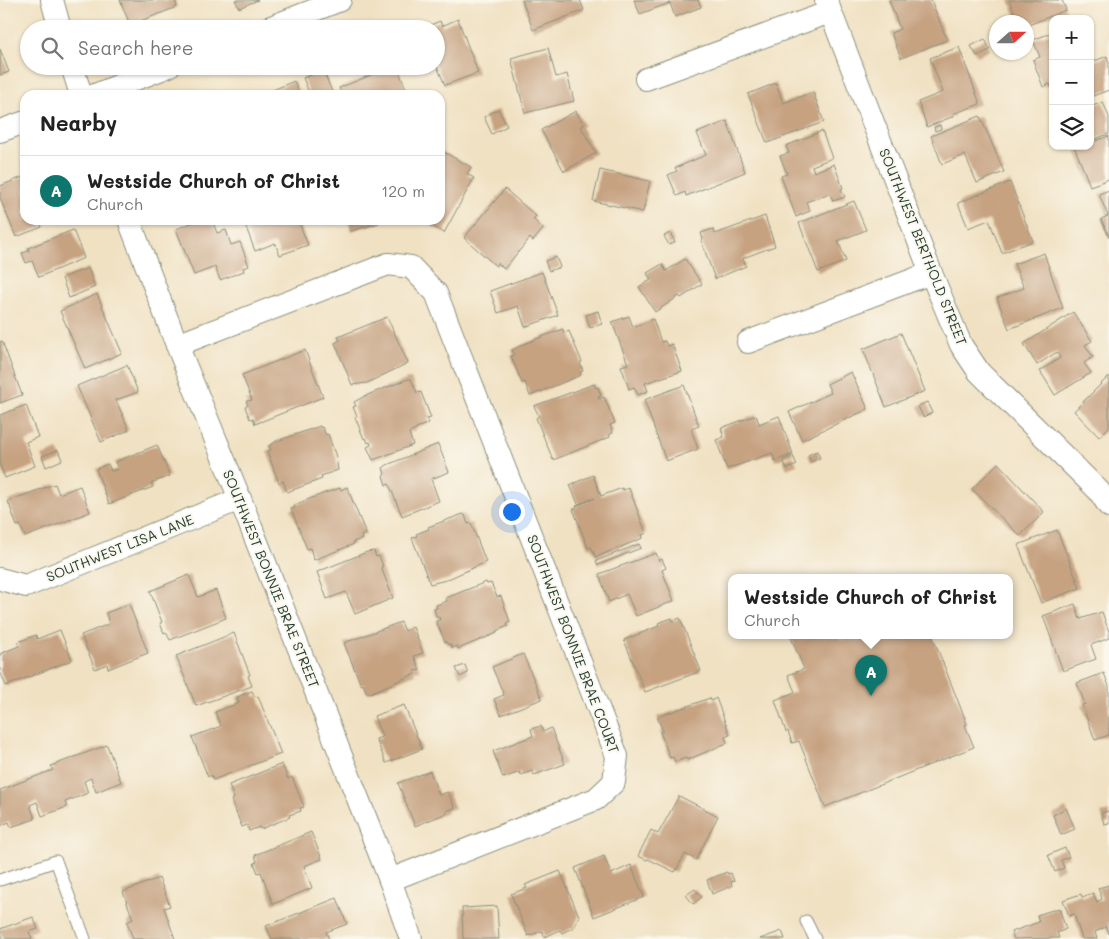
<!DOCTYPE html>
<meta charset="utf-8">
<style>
body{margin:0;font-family:Mali,sans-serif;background:#f6f6f6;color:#222}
.controls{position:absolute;right:15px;top:15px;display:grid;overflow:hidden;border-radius:10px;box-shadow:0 1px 4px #0004}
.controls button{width:45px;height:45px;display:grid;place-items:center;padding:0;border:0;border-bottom:1px solid #e0e0e0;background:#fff;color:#222;font:25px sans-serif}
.compass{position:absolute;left:989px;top:15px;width:45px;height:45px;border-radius:50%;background:#fff;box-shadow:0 1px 4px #0004;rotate:69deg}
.you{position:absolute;left:511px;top:511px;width:18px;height:18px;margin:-12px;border:4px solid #fff;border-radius:50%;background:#1a73e8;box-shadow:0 0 0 8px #1a73e833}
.badge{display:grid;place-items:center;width:32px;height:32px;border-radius:50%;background:#0f766e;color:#fff;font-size:16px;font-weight:700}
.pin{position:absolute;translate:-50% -41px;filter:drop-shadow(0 1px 2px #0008)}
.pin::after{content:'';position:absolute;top:26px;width:18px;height:15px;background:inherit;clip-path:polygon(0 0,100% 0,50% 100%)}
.popup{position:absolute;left:728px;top:574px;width:285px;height:65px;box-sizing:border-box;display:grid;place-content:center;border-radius:10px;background:#fff;filter:drop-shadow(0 1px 4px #0005);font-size:16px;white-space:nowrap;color:#767676}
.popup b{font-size:19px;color:#222}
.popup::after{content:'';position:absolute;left:50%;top:100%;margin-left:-10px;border:10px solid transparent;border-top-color:#fff}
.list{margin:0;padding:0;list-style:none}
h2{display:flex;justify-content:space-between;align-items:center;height:65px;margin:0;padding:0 20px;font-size:21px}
h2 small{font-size:16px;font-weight:400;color:#767676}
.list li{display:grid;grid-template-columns:32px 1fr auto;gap:15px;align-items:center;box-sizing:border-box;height:70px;padding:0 20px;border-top:1px solid #e0e0e0}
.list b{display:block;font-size:19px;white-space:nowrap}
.list p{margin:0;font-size:16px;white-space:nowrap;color:#767676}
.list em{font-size:16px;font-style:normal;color:#767676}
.icon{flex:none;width:28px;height:28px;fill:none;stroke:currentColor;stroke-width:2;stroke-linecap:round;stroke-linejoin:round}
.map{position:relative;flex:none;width:1109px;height:939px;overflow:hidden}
.search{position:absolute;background:#fff;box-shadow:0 1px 4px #0004;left:20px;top:20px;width:425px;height:55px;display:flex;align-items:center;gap:12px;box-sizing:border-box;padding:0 18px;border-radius:28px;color:#767676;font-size:19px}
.panel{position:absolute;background:#fff;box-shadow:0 1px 4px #0004;left:20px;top:90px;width:425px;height:135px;border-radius:15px}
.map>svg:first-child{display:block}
.building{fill:#c6a281}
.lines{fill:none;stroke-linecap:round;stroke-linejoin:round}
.service-casing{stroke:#888f7b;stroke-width:13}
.minor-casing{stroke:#888f7b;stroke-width:24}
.service{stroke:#fff;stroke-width:11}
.minor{stroke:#fff;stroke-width:22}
.labels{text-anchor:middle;stroke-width:4;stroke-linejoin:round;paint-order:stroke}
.street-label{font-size:14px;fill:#1f3d34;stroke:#fbf7ec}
</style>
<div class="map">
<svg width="1109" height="939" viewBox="0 0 1109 939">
<rect width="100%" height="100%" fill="#fbf7ec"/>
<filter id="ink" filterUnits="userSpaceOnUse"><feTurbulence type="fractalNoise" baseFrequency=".02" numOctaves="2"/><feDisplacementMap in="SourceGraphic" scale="10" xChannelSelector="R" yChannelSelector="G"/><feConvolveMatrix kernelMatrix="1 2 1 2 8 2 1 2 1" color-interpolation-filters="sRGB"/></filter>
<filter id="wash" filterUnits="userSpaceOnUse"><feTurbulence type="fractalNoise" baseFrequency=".0096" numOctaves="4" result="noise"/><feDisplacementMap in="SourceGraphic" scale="20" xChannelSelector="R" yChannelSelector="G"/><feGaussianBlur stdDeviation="1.12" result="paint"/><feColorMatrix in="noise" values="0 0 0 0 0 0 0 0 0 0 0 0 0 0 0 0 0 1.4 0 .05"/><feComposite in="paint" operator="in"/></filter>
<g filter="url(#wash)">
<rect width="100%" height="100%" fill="#f0e1c2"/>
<g id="blocks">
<g class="building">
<path d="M120,0H175L177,7L130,25Z"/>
<path d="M235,0H258L239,8Z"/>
<path d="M522,0H580L584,10L533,30Z"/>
<path d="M634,0H698L701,7L675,17L670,3L640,14Z"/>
<path d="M889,0H931L947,40L901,58L891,33L900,29Z"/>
<path d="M1009,0H1062L1066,10L1026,26L1025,20L1018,22Z"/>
<path d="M458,19L478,73L445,85L436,64V29H421L440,21L442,26Z"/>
<path d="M1053,32V91L1050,84L1043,87L1033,60L1040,57L1033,40Z"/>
<path d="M985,39L990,50L977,56L971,46Z"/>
<path d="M959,47L980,104L953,114L954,116L927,127L918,102L943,92L930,58Z"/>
<path d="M548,48L556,77L567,74L574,101L525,113L511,58Z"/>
<path d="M0,49L9,72L0,75Z"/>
<path d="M1107,56L1109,63V90L1090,97V63Z"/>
<path d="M368,66H397L408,94L342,95L339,88L371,75Z"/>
<path d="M323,70L333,94L310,95L303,78Z"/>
<path d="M294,81L300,95H267L266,93Z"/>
<path d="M776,83L783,103L813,92L824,122L767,143L748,94Z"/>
<path d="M1103,102L1109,117V134L1095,139V141L1109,136V179L1090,186L1074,146H1090V107Z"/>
<path d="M498,109L507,126L492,134L484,117Z"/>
<path d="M576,111L584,125L581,127L596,153L564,171L541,130Z"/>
<path d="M980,116L1004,172L977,183L965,155L942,164L931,136Z"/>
<path d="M727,121L745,172L686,196L685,192L677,196L668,175L677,171L675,168L706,155L697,133Z"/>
<path d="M940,125L941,129L935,131L934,127Z"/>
<path d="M822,131L832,158L812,166L814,172L834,164L843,188L841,189L845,197L833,201L830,193L806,202L810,211L796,217L781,176L787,174L780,156L789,153L786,146Z"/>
<path d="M440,150L471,167L467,174L474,178L444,233L421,220H440Z"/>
<path d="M600,170L650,181L643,212L593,201Z"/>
<path d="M25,176V220H39L42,227L16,237L0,198V186Z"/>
<path d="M1010,182L1033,241L1002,253L989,220L968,228L958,203Z"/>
<path d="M505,189L536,216L533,219L543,229L533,241L530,238L504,269L498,263L496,266L464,238Z"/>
<path d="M1109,190V237L1101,219L1108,216L1099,194Z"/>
<path d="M854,201L866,230L838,241L846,261L818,272L799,223Z"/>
<path d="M765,216L775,246L743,258L746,266L715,279L701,240L703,239L701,233L713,229L715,234Z"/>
<path d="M199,220H212L217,233L226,230L231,245L240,242L249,266L243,268L244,271L220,280L215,267L194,275L176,229Z"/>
<path d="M250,220H298L308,245L280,255L275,243L255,251L244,222Z"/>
<path d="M348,220H378L379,223L351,231Z"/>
<path d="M73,230L84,258L39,277L32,261L26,263L22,253L29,251L28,248Z"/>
<path d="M670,233L675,242L669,245L664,236Z"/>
<path d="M1044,253L1063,308L1009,329L997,298L1024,288L1014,264Z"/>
<path d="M556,257L560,267L549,271L545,261Z"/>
<path d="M685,259L702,284L681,298L679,296L655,312L639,287L651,280L647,273L662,264L666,271Z"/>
<path d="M88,268L95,287L69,298L62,278Z"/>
<path d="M542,272L558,315L525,327L518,306L498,313L490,291Z"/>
<path d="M97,294L122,353L85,369L60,311Z"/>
<path d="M598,311L602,324L590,328L586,315Z"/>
<path d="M1073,312L1092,341L1085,345L1093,357L1084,363L1091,373L1055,395L1040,371L1060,358L1057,352L1037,365L1024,344Z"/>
<path d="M629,316L633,327L653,319L661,342L665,341L667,346L672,344L682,371L645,383L648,391L638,395L634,387L629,389L621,366L628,364L612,322Z"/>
<path d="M387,317L408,363L367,383L352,385L335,343L340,340L338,337Z"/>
<path d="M563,329L564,333L569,331L582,362L580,363L583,371L580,372L581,375L530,396L525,382L522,383L511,356L514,355L512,350L526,343Z"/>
<path d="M901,333L925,391L886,407L863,349Z"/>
<path d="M2,341L22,395L0,403V342Z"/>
<path d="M305,350L323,397L255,424L253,418L250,419L245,407L248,405L246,401L252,400L242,375Z"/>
<path d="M127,365L138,392L116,400L129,430L101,442L77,386Z"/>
<path d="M851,372L868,409L802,440L789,412L831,393L827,384Z"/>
<path d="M1109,376V427L1099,437L1074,411Z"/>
<path d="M408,379H411L417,393L421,392L431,418L427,419L429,423L416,428V430L409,433L413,445L373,460L367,447L371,445L370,442L368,443L366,438L364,439L355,417L357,416L353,407L356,406L354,402L365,396Z"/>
<path d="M594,384L596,388L598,387L601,396L598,397L599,399L604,397L615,423L610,425L613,433L609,435L610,437L553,460L536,418L539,416L534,406Z"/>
<path d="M684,385L699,426L691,429L698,449L666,461L644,400Z"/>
<path d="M927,402L932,413L923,417L918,406Z"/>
<path d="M26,405L38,437L26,442L35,466L5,478L0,465V415Z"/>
<path d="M756,415L759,424L779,416L793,454L775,461L772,453L727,469L716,440L724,437L721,428Z"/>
<path d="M320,426L321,428L322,427L326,435L328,434L336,457L338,470L321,476L322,479L287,492L283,481L279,483L267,451L271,450L269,446L277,441Z"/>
<path d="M438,444L449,472L431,479L439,501L402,516L389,484L386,485L383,476L385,474L383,468L387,465Z"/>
<path d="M157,445L170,476L151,483L153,487L109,504L96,469L108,464L111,471L118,469L115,462Z"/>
<path d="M58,450L62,460L46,467L42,456Z"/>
<path d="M817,451L820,458L811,462L808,455Z"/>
<path d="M793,456L797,465L787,469L783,460Z"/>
<path d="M998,463L1044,512L1020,536L972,489Z"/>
<path d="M593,475L601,496L622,488L623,490L629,488L646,533L642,535L643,538L596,557L591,547L588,548L573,509L577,508L576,506L595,498L578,504L570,485Z"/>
<path d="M55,484L59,494L80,486L90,512L25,537L20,525L17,526L8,501Z"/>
<path d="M347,487L366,534L361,536L362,539L353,542L354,544L314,560L310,548L307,549L291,509L295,508L294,505L325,493L340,488L341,490Z"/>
<path d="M463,514L465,515L468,524L471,523L486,562L446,580L430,584L412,538L417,536L416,534L429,529L428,527Z"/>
<path d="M1057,530L1080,588L1041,603L1018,545Z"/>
<path d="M639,544L641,548L598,565L596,561Z"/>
<path d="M374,551L376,557L379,556L383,566L381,567L393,598L355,614L346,592L327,599L317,572L367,552Z"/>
<path d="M656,553L659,561L662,559L666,568L662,570L674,601L636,616L627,594L609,602L599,574Z"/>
<path d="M189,575L198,597L216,590L226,618L170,640L166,632L164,633L160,623L162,622L150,591Z"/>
<path d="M486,582L487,584L491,583L497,597L501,596L510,622L507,623L508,626L496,631L497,633L458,649L457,646L452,648L450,644L448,645L446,642H445L436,621L440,620L439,617L437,618L434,609L437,608L436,605L447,601L446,598Z"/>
<path d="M129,604L148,653L108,669L107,664L95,669L81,635L109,624L106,613Z"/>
<path d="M1075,604L1080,619L1102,612L1109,632V638L1091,645L1096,659L1063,671L1043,616Z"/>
<path d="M672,618L673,621L680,618L701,671L645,692L624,640L659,626L658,623Z"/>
<path d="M401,622L405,631L413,627L423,653L414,656L420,670L414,671L415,674L370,693H367L363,684L361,685L344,643Z"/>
<path d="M60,630L72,660L6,686L0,671V654L19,646L18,642L36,635L37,639Z"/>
<path d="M234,633L250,675L248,676L252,686L196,706L176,656Z"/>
<path d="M790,635H839L841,640L854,635H932L967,724L965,725L974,747L825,807L799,741L792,743L788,731L786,732L775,700L795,692L788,675L804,669Z"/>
<path d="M523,654L542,699L501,715L494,699L504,695L492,667Z"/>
<path d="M465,665L468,673L460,677L456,668Z"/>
<path d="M1104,673L1109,686V735L1095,740L1082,705L1085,704L1077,683Z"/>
<path d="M252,691L255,697L258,696L281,754L213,780L211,775L208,777L192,737L221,726L215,712L239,703L237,697Z"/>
<path d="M710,698L711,701L716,698L730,735L725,737L727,743L687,760L686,758L675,762L673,757L670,758L660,732L663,731L657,717Z"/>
<path d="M404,705L422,749L386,763L376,739L382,737L374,716Z"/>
<path d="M541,726L543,732L551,728L565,764L534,775L532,771L521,775L520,772L503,778L493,751L533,736L531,729Z"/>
<path d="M107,745L121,782L96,792L91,778L84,781L88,793L65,802L67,807L42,816L37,802L30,805L35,819L11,827L9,822L0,826V790L53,770L51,766Z"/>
<path d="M282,764L288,779L292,777L304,807L300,808L301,811L289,815L290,817L261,829L259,827L249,831L247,825L242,827L231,800L234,799L229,785Z"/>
<path d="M430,771L439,795L448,792L455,808L446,811L447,813L415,826L398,783Z"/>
<path d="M679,796L718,816L696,860L685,854L675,872L648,859L647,860L638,856L651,830L658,834Z"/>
<path d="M1066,808L1075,829L1061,835L1053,815Z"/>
<path d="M1109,811V823L1104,824L1101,813Z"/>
<path d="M311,832L322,859L304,866L312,888L273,904L261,872L258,873L254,863L257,862L255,855Z"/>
<path d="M1065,848L1069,857L1061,860L1064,868L1055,872L1048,855Z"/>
<path d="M604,856L611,874L631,865L644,897L594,917L575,868Z"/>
<path d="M560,871L579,916L574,927L562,933L560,930L545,937L542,931L528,936L511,894L527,888L525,885Z"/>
<path d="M727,872L728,874L731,873L734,881L731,882L732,886L712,894L707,880Z"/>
<path d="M159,878L170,906L164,908L175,939H133L127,922L133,919L123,892Z"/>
<path d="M1109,885V934L1106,927L1095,932L1097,939H1082L1074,914L1069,916L1063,900L1081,894L1082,897L1093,893L1097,902L1102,899L1098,888Z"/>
<path d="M695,889L702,897L693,904L686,895Z"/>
<path d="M337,898L347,924L326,932L329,939H272L266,926Z"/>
<path d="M497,906L499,939H463L462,908Z"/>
<path d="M1059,908L1066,929L1057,933L1059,938L1014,939L1011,932L1039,922L1037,915Z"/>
<path d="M33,917L38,929L29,932L32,939H3L0,929Z"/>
<path d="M782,931L785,939H760Z"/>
</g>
</g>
</g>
<g filter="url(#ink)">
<use href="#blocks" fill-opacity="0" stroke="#888f7b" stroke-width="1"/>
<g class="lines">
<g class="service-casing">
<g id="service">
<path d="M0,880L56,861L85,939"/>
<path d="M806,921L815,939"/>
</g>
</g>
<g class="minor-casing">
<g id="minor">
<path d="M52,0L60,29"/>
<path d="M826,0L931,273L961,345L979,372L1099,491L1109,506"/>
<path d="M266,29L340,0"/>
<path d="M72,66L81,95"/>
<path d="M646,79L830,12"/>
<path d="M95,95L169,66"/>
<path d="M0,131L25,122"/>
<path d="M129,220L177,345L240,499L390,880L411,939"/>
<path d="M748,342L931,273"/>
<path d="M177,345L388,264L411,267L436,293L617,756L614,782L596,799L390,880"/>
<path d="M0,579L26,586L240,499"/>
</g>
</g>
<use href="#service" class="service"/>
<use href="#minor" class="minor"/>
</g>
</g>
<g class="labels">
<g class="street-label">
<text transform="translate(923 247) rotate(68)" y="5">SOUTHWEST BERTHOLD STREET</text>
<text transform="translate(120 548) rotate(-22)" y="5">SOUTHWEST LISA LANE</text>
<text transform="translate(271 579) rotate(68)" y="5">SOUTHWEST BONNIE BRAE STREET</text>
<text transform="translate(573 644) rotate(69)" y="5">SOUTHWEST BONNIE BRAE COURT</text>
</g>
</g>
</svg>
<div class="controls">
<button>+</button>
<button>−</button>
<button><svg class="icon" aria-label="layers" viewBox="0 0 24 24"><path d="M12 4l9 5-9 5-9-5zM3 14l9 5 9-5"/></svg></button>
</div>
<svg class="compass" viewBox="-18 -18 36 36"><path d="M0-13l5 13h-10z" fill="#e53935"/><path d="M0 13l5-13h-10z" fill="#767676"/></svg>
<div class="you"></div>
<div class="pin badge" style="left:871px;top:696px">A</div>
<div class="popup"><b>Westside Church of Christ</b>Church</div>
<div class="search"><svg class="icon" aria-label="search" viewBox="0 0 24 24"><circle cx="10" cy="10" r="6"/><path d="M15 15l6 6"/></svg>Search here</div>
<section class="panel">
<h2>Nearby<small></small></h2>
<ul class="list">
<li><span class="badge">A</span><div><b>Westside Church of Christ</b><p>Church</p></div><em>120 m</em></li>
</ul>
</section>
</div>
